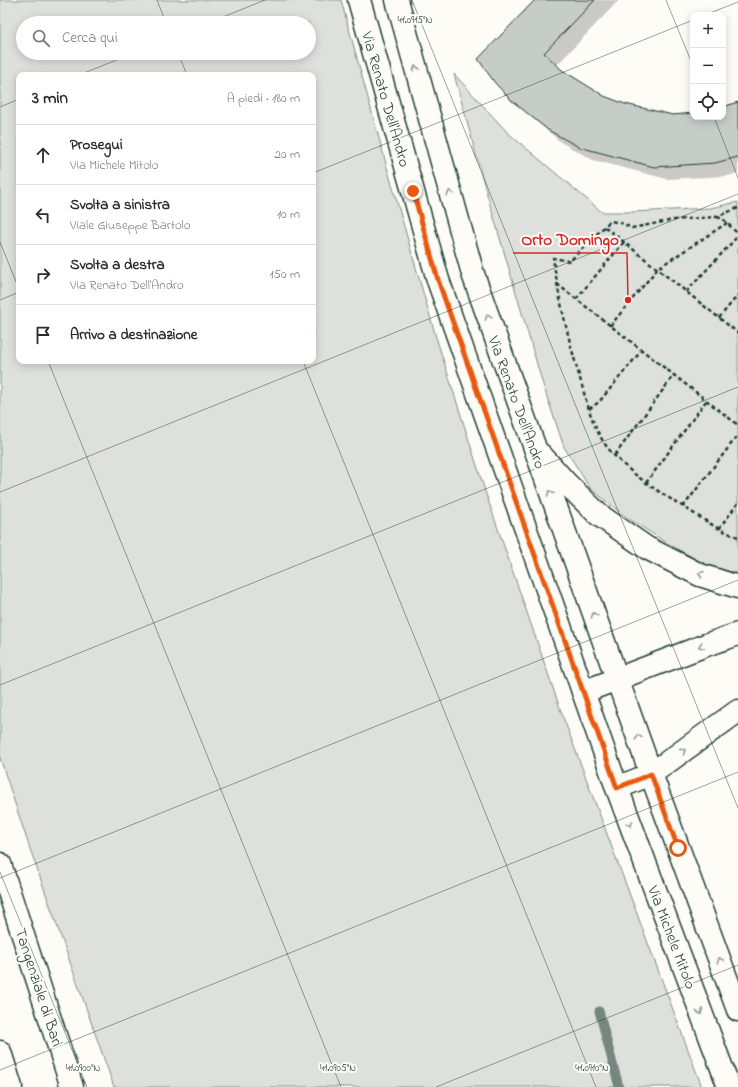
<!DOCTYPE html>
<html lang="it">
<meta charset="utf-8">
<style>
body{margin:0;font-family:"Indie Flower",sans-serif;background:#f7f7f7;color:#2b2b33}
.controls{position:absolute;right:12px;top:12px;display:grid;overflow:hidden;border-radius:8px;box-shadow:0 2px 10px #0003}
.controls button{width:36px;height:36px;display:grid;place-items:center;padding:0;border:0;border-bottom:1px solid #e1e1e2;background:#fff;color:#2b2b33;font:20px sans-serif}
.stop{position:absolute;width:12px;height:12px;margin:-9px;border:3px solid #ea580c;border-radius:50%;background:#fff}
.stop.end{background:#ea580c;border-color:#fff;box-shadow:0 1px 4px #0008}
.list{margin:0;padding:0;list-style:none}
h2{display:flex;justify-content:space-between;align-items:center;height:52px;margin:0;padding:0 16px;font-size:17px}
h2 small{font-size:13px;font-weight:400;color:#7c7c81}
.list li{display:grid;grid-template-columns:26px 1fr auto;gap:12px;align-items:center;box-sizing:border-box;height:60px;padding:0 16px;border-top:1px solid #e1e1e2}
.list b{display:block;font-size:15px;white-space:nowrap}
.list p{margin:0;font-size:13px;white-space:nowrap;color:#7c7c81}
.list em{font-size:13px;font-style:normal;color:#7c7c81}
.icon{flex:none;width:22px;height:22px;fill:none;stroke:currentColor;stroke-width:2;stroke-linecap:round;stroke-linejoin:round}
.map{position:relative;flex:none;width:738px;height:1087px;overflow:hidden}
.search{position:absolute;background:#fff;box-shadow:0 2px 10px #0003;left:16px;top:16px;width:300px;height:44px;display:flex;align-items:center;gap:10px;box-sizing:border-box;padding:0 14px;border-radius:22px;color:#7c7c81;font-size:15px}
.panel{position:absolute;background:#fff;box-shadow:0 2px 10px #0003;left:16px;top:72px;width:300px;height:292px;border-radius:8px}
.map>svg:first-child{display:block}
.green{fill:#dde0db;stroke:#7e8e88;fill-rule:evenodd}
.shadow{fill:#0003}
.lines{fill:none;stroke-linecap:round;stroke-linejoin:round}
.stream{stroke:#75877f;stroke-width:9}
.building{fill:#c6cdc7;stroke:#1f3d34}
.minor-casing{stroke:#1f3d34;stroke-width:25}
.highway-casing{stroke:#1f3d34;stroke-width:25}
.path{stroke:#1f3d34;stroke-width:2.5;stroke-dasharray:4 3;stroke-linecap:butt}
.minor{stroke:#fdfcf7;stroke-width:22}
.highway{stroke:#fdfcf7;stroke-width:22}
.oneway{stroke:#8e9c96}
.route{stroke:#ea580c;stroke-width:5}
.ticks{fill:none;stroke:#1f3d34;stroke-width:1;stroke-opacity:0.45}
.labels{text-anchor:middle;stroke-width:4;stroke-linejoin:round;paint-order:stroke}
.street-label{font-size:16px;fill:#1f3d34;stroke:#fdfcf7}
.ticks-label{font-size:10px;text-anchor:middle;fill:#1f3d34;stroke:#fdfcf7;stroke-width:4;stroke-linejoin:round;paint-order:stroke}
.leader{fill:none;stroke:#d62828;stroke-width:1.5}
.callout-dot{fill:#d62828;stroke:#fdfcf7;stroke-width:1.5}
.callout-label{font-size:17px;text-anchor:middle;font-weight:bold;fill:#d62828;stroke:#fdfcf7;stroke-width:4;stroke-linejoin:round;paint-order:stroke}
</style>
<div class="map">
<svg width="738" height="1087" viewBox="0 0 738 1087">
<rect width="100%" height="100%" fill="#fdfcf7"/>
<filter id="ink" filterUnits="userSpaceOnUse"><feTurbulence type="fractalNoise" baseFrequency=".025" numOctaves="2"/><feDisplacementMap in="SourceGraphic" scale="8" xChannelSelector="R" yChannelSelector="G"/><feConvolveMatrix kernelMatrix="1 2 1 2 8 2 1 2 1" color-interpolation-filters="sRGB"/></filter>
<g filter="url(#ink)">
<g class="green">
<path d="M0,0H341L388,171L436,337L486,494L563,717L702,1087H114L29,846L0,758ZM23,23H309V53H23ZM19,75H313V361H19Z"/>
<path d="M454,74L508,133L602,212H633L710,208L738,202V574L705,564L672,546L626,517L590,488L564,447L544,388L484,184Z"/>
</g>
<path class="shadow" d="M533,0H619L556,66L561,71L604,97L624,105L673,116L693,114V117H723V108L738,103V173L728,176L667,179L593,160L562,143L525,112L512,99L535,2Z"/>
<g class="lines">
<path class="stream" d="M599,1011L619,1087"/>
</g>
<path class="building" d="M535,0H595L544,53L562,70L604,96L625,104L673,115L693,113V117H723V107L738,102V157L715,163L654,167L579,147L548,130L511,100L495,83L478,59Z"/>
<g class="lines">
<g class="minor-casing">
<g id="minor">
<path d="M359,0L438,280L617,788L729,1087"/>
<path d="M397,0L473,274L651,774L738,1010"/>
<path d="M541,455L567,484L599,515L647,548L700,575L738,587"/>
<path d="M583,692L706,645L738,634"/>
<path d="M617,788L651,774L738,711"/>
</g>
</g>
<g class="highway-casing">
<g id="highway">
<path d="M0,864L72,1087"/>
<path d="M0,1052L11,1087"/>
</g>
</g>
<g class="path">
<path d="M738,208L716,217L674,220L632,228L621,223L610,221L570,261L553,258C559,300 569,342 581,382C587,404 593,428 607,447C627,472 656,490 682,506C700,517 718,530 738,537"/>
<path d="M717,217L723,219L738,234"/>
<path d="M605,227L738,333"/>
<path d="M557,284L738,425"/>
<path d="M686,292L738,236"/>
<path d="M576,299L624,242"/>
<path d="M719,318L738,295"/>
<path d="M610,326L658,268L727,223"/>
<path d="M589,409L599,402L642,350"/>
<path d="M615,455L674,375"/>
<path d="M646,483L706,401"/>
<path d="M683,507L738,435"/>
<path d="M719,529L738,503"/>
</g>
<use href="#minor" class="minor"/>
<use href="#highway" class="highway"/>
</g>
<defs><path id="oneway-chevron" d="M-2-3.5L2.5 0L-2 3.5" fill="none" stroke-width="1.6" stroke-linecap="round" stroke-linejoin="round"/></defs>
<g class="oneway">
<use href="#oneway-chevron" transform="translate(416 68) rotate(-105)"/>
<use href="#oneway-chevron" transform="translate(450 193) rotate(-105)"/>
<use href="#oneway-chevron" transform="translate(488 317) rotate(-109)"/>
<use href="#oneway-chevron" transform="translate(550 493) rotate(-110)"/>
<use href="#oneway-chevron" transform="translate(701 574) rotate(-158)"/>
<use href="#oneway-chevron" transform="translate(594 615) rotate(-110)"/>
<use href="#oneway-chevron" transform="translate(701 646) rotate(160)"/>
<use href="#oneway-chevron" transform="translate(638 737) rotate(-110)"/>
<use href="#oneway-chevron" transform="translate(683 751) rotate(-36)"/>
<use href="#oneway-chevron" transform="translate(630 824) rotate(69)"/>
<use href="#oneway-chevron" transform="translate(720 960) rotate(-110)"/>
<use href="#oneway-chevron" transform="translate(700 1012) rotate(69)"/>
</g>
</g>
<g class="lines" filter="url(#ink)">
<path class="route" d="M413,191L438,280L617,788L651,774L678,848"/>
</g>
<path class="ticks" d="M157,0L166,23M412,0L738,808M666,0L693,66M705,15L738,2M208,23L265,0M178,53L187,75M79,75L134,53M0,107L19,99M714,117L738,178M313,173L693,20M0,242L19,289M0,300L19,292M48,361L341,1087M303,361L596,1087M0,492L738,194M0,685L738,387M0,872L87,1087M0,878L738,580M0,1070L738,772M436,1087L738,965"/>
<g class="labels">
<g class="street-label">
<text transform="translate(387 99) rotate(74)" y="6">Via Renato Dell'Andro</text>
<text transform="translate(518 402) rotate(70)" y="6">Via Renato Dell'Andro</text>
<text transform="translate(673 937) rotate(69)" y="6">Via Michele Mitolo</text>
<text transform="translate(40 987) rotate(72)" y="6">Tangenziale di Bari</text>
</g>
</g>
<g class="ticks-label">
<text x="415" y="23">41.0915°N</text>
<text x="83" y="1071">41.0900°N</text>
<text x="338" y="1071">41.0905°N</text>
<text x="592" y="1071">41.0910°N</text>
</g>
<path class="leader" d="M628 300L627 253H513"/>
<circle class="callout-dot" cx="628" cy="300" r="4"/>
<g class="callout-label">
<text x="570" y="245">Orto Domingo</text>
</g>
</svg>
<div class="controls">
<button>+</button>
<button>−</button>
<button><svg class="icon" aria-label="locate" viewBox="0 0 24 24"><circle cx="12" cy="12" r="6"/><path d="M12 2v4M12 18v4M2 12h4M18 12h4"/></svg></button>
</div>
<div class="stop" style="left:678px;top:848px"></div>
<div class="stop end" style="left:413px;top:191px"></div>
<div class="search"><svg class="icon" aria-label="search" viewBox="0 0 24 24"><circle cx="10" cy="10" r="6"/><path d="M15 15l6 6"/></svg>Cerca qui</div>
<section class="panel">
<h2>3 min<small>A piedi · 180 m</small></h2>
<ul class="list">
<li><svg class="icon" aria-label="ahead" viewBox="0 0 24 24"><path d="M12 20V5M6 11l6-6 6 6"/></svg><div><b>Prosegui</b><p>Via Michele Mitolo</p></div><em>20 m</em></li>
<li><svg class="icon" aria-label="left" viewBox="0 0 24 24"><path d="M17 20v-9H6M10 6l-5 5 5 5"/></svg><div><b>Svolta a sinistra</b><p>Viale Giuseppe Bartolo</p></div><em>10 m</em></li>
<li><svg class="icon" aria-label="right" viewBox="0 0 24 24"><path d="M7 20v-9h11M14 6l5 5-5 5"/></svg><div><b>Svolta a destra</b><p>Via Renato Dell'Andro</p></div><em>150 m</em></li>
<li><svg class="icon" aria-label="arrive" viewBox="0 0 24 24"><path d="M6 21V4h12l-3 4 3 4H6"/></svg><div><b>Arrivo a destinazione</b></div></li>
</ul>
</section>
</div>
